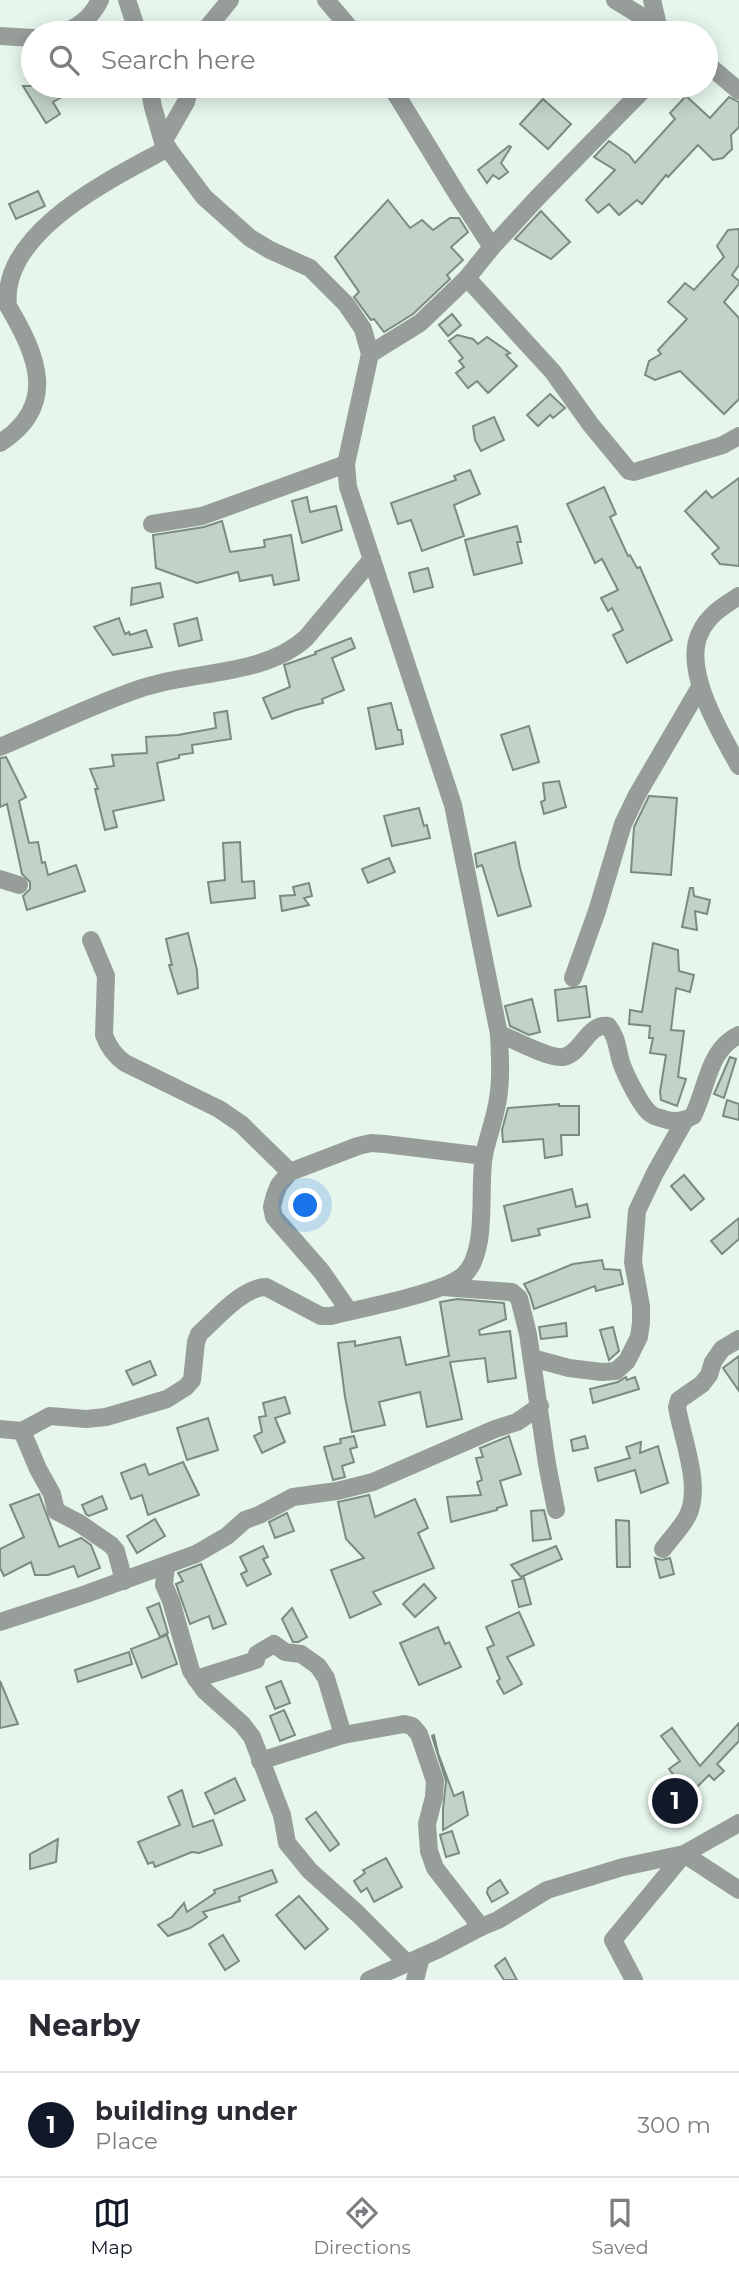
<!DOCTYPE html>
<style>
body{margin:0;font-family:Montserrat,sans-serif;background:#f7f7f7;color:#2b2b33}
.you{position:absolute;left:306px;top:1206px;width:24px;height:24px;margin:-18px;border:5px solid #fff;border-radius:50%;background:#1a73e8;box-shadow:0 0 0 10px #1a73e833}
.badge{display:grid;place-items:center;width:46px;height:46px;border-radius:50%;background:#111827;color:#fff;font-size:23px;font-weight:700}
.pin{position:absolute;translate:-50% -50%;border:4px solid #fff;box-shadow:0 2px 7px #0006}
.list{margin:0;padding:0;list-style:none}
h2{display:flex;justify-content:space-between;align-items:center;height:91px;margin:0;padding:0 28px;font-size:30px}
h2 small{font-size:23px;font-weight:400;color:#7c7c81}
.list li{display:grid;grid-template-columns:46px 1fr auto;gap:21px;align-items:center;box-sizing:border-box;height:105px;padding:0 28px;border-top:2px solid #e1e1e2}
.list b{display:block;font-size:26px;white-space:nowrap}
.list p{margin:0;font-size:23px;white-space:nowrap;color:#7c7c81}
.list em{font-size:23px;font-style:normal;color:#7c7c81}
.icon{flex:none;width:38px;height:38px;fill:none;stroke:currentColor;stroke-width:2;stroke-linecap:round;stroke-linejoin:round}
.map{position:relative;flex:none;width:739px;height:1980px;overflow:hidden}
.search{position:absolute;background:#fff;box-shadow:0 4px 18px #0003;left:21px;right:21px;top:21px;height:77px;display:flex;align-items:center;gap:18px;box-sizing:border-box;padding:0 24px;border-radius:38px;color:#7c7c81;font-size:26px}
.sheet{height:196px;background:#fff}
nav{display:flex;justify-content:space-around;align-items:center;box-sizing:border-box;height:98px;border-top:2px solid #e1e1e2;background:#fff;font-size:19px;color:#7c7c81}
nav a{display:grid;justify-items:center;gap:4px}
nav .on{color:#111827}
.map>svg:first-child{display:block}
.building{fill:#c2d2c8;stroke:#7c8b82;stroke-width:2}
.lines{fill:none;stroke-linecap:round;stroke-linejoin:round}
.minor{stroke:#979e9a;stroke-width:18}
</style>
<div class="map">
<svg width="739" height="1980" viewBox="0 0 739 1980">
<rect width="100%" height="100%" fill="#e6f6ec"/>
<g class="building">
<path d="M23,86H81L53,102L60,114L46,123Z"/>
<path d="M686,96L710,118L729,97L739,102V127L731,135L732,149L723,158L713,160L698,145L668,177L666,175L642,204L637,200L619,215L609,204L598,213L586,200L615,170L594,157L609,141L629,155L635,163L675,119L670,113Z"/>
<path d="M543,99L571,124L548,149L520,124Z"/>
<path d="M509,146L511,147L501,163L508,172L499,179L493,175L487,183L478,170Z"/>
<path d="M38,191L45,206L16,219L9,204Z"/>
<path d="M388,200L410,228L422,220L433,230L450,218H459L468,232L451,247L463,260L447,275L450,279L413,314L384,332L374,319L371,320L354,297L359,292L335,257Z"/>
<path d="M541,211L570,242L551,259L515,239Z"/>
<path d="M739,229V265L732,275L739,281V284L724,302L739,318V399L724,414L680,371L655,380L645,375L649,361L661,354L658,350L687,319L668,302L685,283L694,290L724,257L717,246L728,230Z"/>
<path d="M452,314L461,325L448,336L439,325Z"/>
<path d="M457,335L473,339L478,344L487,337L510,353L506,355L517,366L488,393L477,381L468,388L456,373L464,367L459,361L463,358L449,341Z"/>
<path d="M550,394L565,408L553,418L550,415L538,426L527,415Z"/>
<path d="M494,417L504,440L481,451L475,440L473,426Z"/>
<path d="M470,470L480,494L454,505L464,536L422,551L411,520L398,524L391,503L456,480L454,476Z"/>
<path d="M739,478V566L720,564L712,554L719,548L685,511L706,491L712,498Z"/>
<path d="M604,487L616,514L610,517L628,556L630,555L637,568L640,567L672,640L627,663L613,635L623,630L612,608L608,611L601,598L618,590L602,559L595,563L567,504Z"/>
<path d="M307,497L310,512L336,506L342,530L302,543L292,501Z"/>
<path d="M222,521L230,552L265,547L264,540L291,535L299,580L274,585L272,575L240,581L238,572L197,583L156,568L153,535L204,527Z"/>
<path d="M517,526L521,542H517L522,563L474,575L465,540Z"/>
<path d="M428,568L433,587L414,592L409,573Z"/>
<path d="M160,583L163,597L131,605L132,588Z"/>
<path d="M119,618L125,634L129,632L130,635L146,630L152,647L113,655L94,627Z"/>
<path d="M197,618L202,640L179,646L174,624Z"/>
<path d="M351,638L355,648L332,658L344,690L322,699L323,703L296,710L272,719L263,698L290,687L284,665L316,654L315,652Z"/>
<path d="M391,703L398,730H401L403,744L376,749L368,708Z"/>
<path d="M227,711L231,739L192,745L193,753L179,755V758L157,763L164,800L113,811L117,827L105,830L95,789H98L90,769L114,766L112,755L147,753L146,737L178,735L216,728L214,713Z"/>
<path d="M529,726L539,762L513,770L501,735Z"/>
<path d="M6,757L26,797L19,801L29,843L38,842L42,863L45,862L48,875L76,865L85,891L27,910L23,896L30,889V882L22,874L7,804L0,807V758Z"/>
<path d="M559,781L566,807L544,814L541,802L545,800L543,783Z"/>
<path d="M649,796L677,798L671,875L631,872L634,827Z"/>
<path d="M419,808L424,826L427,825L430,838L392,846L384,816Z"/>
<path d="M240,842L242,882L254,881L255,898L211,903L208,882L225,880L223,843Z"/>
<path d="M515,842L520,868L531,906L498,916L482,865L477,867L475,854Z"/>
<path d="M389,858L395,872L368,883L362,869Z"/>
<path d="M309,883L312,896L304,898L309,905L282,911L280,896L295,895L293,887Z"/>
<path d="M690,888H693L694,896L710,900L707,914L695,911L697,930L682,927Z"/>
<path d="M188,933L197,970L198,988L178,994L169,965H172L166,939Z"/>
<path d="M653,943L678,950L679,971L694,975L690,992L676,988L671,1030L684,1031L678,1077L686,1079L677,1106L661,1100L660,1092L666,1055L650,1053L653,1038H649L650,1026L629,1024L630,1010L642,1012Z"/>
<path d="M586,986L590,1017L558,1021L555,990Z"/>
<path d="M532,999L540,1032L529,1035L510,1026L505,1006Z"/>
<path d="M730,1057L736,1059L724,1098L714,1094Z"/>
<path d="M727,1100L739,1104V1120L723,1116Z"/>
<path d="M559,1104V1106H579V1135H561L562,1155L545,1158L543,1139L503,1142L502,1130L508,1108Z"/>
<path d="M684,1175L704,1199L691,1210L671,1186Z"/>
<path d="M572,1189L576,1207L587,1204L590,1217L538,1229L540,1235L512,1241L504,1206Z"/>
<path d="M739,1218V1239L722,1254L711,1241Z"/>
<path d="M602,1260L604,1269L620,1270L623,1284L596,1291L595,1286L534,1309L530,1295L524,1284L573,1264Z"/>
<path d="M457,1299L504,1303L506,1319L479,1330L480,1335L510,1331L516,1378L488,1382L485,1358L450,1362L462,1419L427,1427L420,1392L379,1402L385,1425L352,1432L345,1397L338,1343L355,1341V1346L400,1337L406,1365L449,1356L440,1302Z"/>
<path d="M566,1323L567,1336L541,1339L539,1327Z"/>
<path d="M613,1327L619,1351L609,1360L600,1330Z"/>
<path d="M739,1356V1391L723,1368Z"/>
<path d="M150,1361L156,1375L133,1385L126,1371Z"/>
<path d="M626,1377L627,1380L635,1377L639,1389L593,1403L590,1389L618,1382Z"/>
<path d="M285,1397L290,1413L275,1418L285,1442L262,1453L254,1436L262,1432L259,1417L266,1416L263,1403Z"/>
<path d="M208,1418L218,1450L187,1460L177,1428Z"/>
<path d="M354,1436L357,1447L350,1449L354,1462L342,1466L345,1477L333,1480L324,1447L341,1443L340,1439Z"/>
<path d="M509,1436L521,1474L500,1481L507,1505L497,1508V1510L451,1522L447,1497L481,1495L477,1482L482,1480L476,1458L483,1457L480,1448Z"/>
<path d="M585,1436L588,1448L573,1451L571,1440Z"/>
<path d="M641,1442L640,1453L658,1446L668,1483L641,1493L635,1470L598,1481L595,1468L630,1458L626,1447Z"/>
<path d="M183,1462L199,1495L148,1515L142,1495L131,1499L121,1473L145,1464L149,1475Z"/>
<path d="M39,1494L59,1547L81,1538L91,1545L100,1568L78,1577L74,1566L48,1575H35L31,1562L4,1576L0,1568V1549L24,1537L10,1505Z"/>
<path d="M369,1495L375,1517L415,1499L428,1528L418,1533L434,1568L373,1592L381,1604L350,1618L331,1570L364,1558L346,1539L338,1502Z"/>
<path d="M102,1496L107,1509L89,1516L86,1514L82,1505Z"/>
<path d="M544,1510L551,1539L533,1541L531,1511Z"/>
<path d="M287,1513L294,1531L275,1538L269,1522Z"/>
<path d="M155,1519L165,1536L137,1553L127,1536Z"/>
<path d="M616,1520L629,1521L630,1567H617Z"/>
<path d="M263,1546L268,1557L263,1559L271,1574L247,1586L241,1574L247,1571L240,1557Z"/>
<path d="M556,1546L562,1559L521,1577L511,1565Z"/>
<path d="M655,1558L662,1560L670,1558L674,1574L660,1578Z"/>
<path d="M201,1564L226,1624L213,1629L209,1616L190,1624L176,1584L183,1581L178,1573Z"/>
<path d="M524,1578L531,1604L519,1607L512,1581Z"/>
<path d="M424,1584L436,1598L415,1617L403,1604Z"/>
<path d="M159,1603L168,1633L160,1637L147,1608Z"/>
<path d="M292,1608L307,1637L298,1642H293L282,1619Z"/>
<path d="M519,1612L534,1645L507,1657L522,1684L504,1694L497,1681L500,1679L487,1648L494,1645L486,1627Z"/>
<path d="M438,1627L445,1644L449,1642L461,1667L419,1685L400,1643Z"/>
<path d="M167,1635L177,1664L142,1678L131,1649Z"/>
<path d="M129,1652L132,1664L78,1682L75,1670Z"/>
<path d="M0,1681L18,1724L0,1728Z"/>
<path d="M281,1681L290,1703L275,1709L266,1687Z"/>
<path d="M284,1710L295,1735L280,1741L270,1716Z"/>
<path d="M739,1723V1741L717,1764L724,1771L714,1780L709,1775L689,1795L669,1769L680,1761L661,1736L672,1728L700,1766Z"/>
<path d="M434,1735L438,1753L454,1796L463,1792L468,1815L443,1830V1809L446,1781L432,1736Z"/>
<path d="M235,1778L245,1800L215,1814L205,1793Z"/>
<path d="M182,1790L193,1827L213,1820L222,1845L199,1853L192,1852L155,1867L153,1862L148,1864L138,1842L180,1825L168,1797Z"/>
<path d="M316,1812L339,1844L330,1851L306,1819Z"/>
<path d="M452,1831L459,1853L446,1857L440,1835Z"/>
<path d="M58,1839L56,1862L30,1869V1854Z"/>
<path d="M386,1858L402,1887L374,1902L367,1888L361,1892L354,1881L365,1873L363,1870Z"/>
<path d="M272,1870L277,1882L239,1897L240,1901L203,1912L207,1917L190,1928L168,1936L158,1925L172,1917L184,1903L187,1912L215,1893L214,1890Z"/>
<path d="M500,1880L508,1893L492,1902L487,1893L488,1888Z"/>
<path d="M299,1896L328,1929L305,1949L276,1915Z"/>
<path d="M223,1935L239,1961L225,1970L209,1944Z"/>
<path d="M505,1958L517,1980H504L495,1966Z"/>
</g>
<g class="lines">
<g class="minor">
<path d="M127,0L138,33"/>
<path d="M326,0L354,33"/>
<path d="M615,0L669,33"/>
<path d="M652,0L658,25"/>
<path d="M61,33C79,28 92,16 100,0"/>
<path d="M203,33L230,0"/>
<path d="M0,36L33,38"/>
<path d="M706,63L739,91"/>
<path d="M391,86L459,197L492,247"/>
<path d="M163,142L186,102L190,86"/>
<path d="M467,278L553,372L591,425L629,471L634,472L723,445L739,436"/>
<path d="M370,354L420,323L467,278L492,247L539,196L647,86"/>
<path d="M0,443C59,405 37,355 8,306C0,230 116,177 168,148"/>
<path d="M152,524L202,516L346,464"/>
<path d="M739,596C723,606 708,615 700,633C682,670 721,734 739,766"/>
<path d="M0,747C46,728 92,705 139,689C192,670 263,677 306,638L372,559"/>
<path d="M0,879L19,885"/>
<path d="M91,940L106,976L104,1035C108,1046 115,1056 125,1063L219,1109L241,1124L290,1172"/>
<path d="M573,978L597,911L623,824L637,795L700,687"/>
<path d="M499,1034C514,1039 548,1059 563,1057C582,1054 587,1023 608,1026C617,1037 617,1048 621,1062C625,1074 641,1107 651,1114C654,1117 662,1118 667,1120C676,1122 684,1121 693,1116C707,1089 708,1049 739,1035"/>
<path d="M442,1287L512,1292L519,1298L528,1334L547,1464L556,1510"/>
<path d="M349,1311L322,1272L274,1217L272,1207L275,1195L279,1185L290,1172L358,1146L371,1143L385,1144L484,1156"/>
<path d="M532,1358L569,1368L602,1372L616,1371L627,1361L639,1337L641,1323V1306L633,1262L637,1211L655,1173L685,1120"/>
<path d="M0,1429L22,1431L50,1416L86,1419L106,1417L167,1399L186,1387L192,1380L196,1342L199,1334C216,1319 243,1287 266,1287L321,1316H331C362,1308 444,1293 464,1275C489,1251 478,1188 484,1155C487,1140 493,1124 496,1109C502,1084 500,1059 499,1034L453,805L348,487L346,464L370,354L363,329L346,304L310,268L270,250L250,238L204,197L163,142L153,107L149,86"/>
<path d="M22,1431L38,1469L52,1494L56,1511L79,1523L111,1545L116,1551L124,1581"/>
<path d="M663,1549C671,1538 681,1528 687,1517C703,1488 682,1438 677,1407L679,1400L702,1384L709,1375L713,1362L722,1349L739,1339"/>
<path d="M166,1566L164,1585L171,1601L191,1671L204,1690L242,1724L252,1737L282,1815L287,1843L310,1871L358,1914L407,1963"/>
<path d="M0,1622L86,1594L196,1554L227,1536L245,1520L259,1515L293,1497L337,1491L373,1482L495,1429L517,1422L540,1406"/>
<path d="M196,1679L256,1660L257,1654L274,1644L285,1652L301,1654L318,1666L326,1678L343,1735"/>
<path d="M260,1761L343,1735L404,1724L412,1726L419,1734L435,1781L434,1797L427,1824L429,1851L435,1868L481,1927"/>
<path d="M369,1980L439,1949L481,1927L498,1920L547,1890L623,1867L684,1854L739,1823"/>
<path d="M415,1980L421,1957"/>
<path d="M634,1980L613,1940L684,1854L739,1890"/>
</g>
</g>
</svg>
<div class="you"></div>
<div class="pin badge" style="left:675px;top:1801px">1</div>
<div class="search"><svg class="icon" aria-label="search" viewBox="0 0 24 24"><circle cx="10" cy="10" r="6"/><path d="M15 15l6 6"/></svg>Search here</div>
</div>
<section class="sheet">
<h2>Nearby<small></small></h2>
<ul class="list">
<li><span class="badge">1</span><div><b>building under</b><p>Place</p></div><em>300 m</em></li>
</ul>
</section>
<nav>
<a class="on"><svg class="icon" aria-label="map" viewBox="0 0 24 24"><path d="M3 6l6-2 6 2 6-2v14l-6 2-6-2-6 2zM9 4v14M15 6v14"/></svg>Map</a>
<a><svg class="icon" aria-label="directions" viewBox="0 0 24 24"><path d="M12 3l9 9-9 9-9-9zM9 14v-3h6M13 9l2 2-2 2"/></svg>Directions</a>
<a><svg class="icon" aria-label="saved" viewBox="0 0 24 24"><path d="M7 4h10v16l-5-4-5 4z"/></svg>Saved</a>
</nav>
